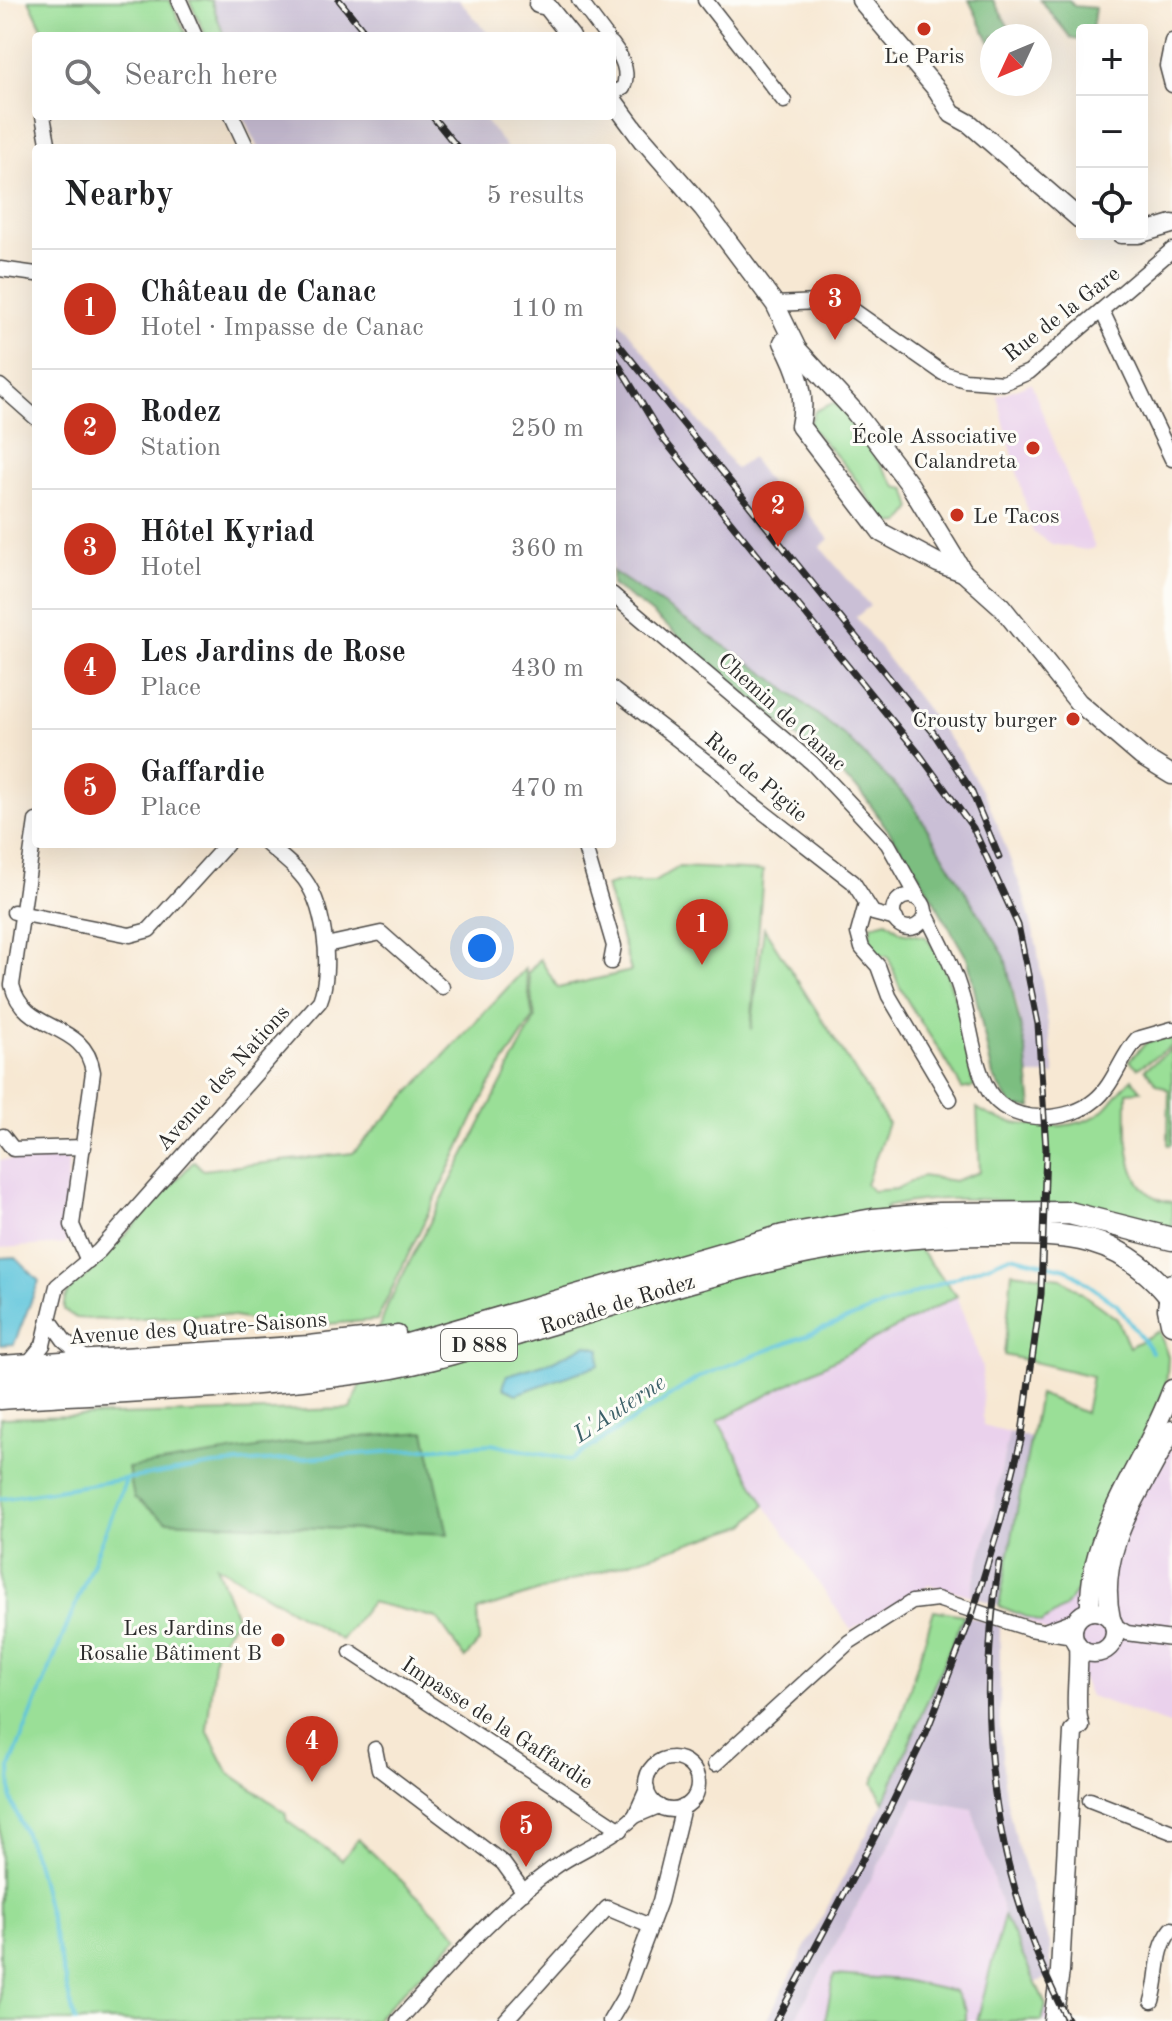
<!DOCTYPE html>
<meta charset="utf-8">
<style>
body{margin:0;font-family:"Old Standard TT",serif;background:#f6f6f6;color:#202124}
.controls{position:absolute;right:24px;top:24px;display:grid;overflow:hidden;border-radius:8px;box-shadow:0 8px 32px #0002}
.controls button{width:72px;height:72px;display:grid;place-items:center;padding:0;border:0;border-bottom:2px solid #e0e0e0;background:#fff;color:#202124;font:40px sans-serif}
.compass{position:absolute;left:980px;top:24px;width:72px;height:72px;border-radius:50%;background:#fff;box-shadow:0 8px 32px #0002;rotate:226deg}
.you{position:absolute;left:482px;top:948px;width:28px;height:28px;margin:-20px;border:6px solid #fff;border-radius:50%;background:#1a73e8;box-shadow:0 0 0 12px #1a73e833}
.badge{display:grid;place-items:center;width:52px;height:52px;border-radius:50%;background:#c8321e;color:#fff;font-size:26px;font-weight:700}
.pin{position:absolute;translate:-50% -66px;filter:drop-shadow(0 2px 4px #0008)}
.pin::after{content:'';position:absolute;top:42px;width:28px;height:24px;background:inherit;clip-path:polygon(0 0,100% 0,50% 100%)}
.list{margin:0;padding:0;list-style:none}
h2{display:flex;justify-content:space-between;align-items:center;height:104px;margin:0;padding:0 32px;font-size:34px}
h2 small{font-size:26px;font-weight:400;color:#757577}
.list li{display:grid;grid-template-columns:52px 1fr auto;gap:24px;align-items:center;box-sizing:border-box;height:120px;padding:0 32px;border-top:2px solid #e0e0e0}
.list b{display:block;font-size:30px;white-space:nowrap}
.list p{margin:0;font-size:26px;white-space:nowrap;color:#757577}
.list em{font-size:26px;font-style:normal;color:#757577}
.icon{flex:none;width:44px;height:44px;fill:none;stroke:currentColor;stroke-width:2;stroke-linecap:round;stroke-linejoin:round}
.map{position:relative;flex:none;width:1172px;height:2021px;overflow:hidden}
.search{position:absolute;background:#fff;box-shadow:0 8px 32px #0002;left:32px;top:32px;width:584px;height:88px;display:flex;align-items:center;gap:20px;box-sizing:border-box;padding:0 28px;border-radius:8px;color:#757577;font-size:30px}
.panel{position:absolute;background:#fff;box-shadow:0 8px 32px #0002;left:32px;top:144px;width:584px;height:704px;border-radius:8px}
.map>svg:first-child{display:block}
.built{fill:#ead1ec}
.industrial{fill:#cabfd6}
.green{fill:#9adf97;stroke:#628561;stroke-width:2}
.forest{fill:#7bbe80;stroke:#537456;stroke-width:2}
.water{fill:#5ec5db;stroke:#447883;stroke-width:2}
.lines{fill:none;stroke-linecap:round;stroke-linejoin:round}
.stream{stroke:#5ec5db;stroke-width:4}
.minor-casing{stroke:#4a4744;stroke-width:17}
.secondary-casing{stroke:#4a4744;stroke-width:21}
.primary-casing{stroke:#4a4744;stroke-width:25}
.trunk-casing{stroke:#4a4744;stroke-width:25}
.minor{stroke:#fff;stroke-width:14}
.secondary{stroke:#fff;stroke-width:18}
.primary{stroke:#fff;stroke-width:22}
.trunk{stroke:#fff;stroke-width:22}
.rail-casing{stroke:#2b2b2b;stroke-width:7}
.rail{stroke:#fdfcf7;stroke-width:4;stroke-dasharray:12;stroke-linecap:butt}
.poi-dot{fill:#c8321e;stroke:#fdfcf7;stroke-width:3}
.labels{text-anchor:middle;stroke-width:6;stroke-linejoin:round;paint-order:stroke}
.shield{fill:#fdfcf7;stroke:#6a6a68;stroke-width:2}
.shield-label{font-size:20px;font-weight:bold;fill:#2b2b2b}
.poi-label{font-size:22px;fill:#2b2b2b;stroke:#fdfcf7;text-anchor:end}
.street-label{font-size:22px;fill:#2b2b2b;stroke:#fdfcf7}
.water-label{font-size:24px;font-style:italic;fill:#3d6169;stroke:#fdfcf7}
</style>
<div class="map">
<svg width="1172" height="2021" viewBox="0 0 1172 2021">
<rect width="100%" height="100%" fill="#fdfcf7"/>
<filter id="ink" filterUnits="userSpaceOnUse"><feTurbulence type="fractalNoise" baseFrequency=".0125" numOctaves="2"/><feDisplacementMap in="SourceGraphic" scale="16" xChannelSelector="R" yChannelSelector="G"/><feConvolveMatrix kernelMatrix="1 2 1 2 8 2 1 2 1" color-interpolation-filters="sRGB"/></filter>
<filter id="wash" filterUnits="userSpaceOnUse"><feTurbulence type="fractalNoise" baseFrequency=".006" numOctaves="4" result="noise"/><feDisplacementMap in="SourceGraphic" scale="32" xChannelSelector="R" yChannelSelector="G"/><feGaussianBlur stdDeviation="1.8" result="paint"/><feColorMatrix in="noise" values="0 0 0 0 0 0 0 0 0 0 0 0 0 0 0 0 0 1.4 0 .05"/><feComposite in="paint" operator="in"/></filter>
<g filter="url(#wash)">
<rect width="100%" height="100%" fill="#f7e8d3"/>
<g class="built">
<path d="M1031,383L1072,489L1095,548L1086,550L1052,544L1033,532L997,396Z"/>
<path d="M68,1158L66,1244L0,1248V1160Z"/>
<path d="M957,1296L982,1366L983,1425L1009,1432L991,1519L970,1595L929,1585L851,1630L765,1505L718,1421Z"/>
<path d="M1031,1437L1172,1450V1725L1090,1696L1067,1643L999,1606Z"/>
<path d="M915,1798L972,1809L1004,1916L1054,2021H794Z"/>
</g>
<g class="industrial">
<path d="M211,0H459L490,36H224Z"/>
<path d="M243,116H481L507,148H258Z"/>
<path d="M612,311L736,469L751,458L782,500L792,493L829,539L820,547L870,606L856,617L960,753L988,801L1024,896L1037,946L1055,1075H1028L1019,1010L1005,957L910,800L846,737L766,674L612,571Z"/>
<path d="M1009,1432L1031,1437L999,1606L970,1595L991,1519Z"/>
<path d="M964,1615L1000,1626V1729L1005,1792L1015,1838L1050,1946L1052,1976L1035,1983L1004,1916L972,1809L915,1798L794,2021H766L884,1802Z"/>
</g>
<g class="green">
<path d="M29,0H170L186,34L46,36Z"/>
<path d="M189,0H211L224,36H206Z"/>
<path d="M833,403L848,411L847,418L897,487L906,489L912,508L901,523L882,524C866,486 838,457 809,426L815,411Z"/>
<path d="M679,867L763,871L751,1030L764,928L888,1123L866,1184L872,1191L896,1189L922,1176L954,1181L980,1172L977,1108C1004,1127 1062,1132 1092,1118C1110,1109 1117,1091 1132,1079L1142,1091L1127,1092C1127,1129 1121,1197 1172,1202V1230C1080,1214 979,1184 885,1207L957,1296L718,1421L765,1505L746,1525L477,1611L479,1642L465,1658L437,1618L371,1602L341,1640L216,1565L236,1617L215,1652L207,1730L228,1772L285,1812L287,1821L342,1860L358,1839L459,1936L374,2021H0V1418L351,1409L388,1304L535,1018L528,973L540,959L558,988L631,971L606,886L619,882H654Z"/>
<path d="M887,921L901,932L926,937C958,978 963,1037 974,1087L962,1089C945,1054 920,1025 902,991C895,980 894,966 887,956H878L869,943L872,925Z"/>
<path d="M525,969L533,1018L489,1086L377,1320L289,1327L218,1314L107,1320L76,1318L64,1310C62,1291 76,1283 90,1273L194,1161L203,1170L353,1153Z"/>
<path d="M1172,1036V1046L1138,1068L1129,1060L1147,1042Z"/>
<path d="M1172,1049V1144L1168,1145L1169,1090L1157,1084L1145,1069Z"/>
<path d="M1012,1272L1061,1278L1117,1319L1129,1347L1159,1331L1168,1357L1166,1387L1093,1540L1078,1589L1064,1608L1041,1623L999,1606L1039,1394L1085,1413L1092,1376L1004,1355Z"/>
<path d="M934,1610L964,1615L884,1802L873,1783L900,1720Z"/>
<path d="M1004,1916L1046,2005L1042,2021H977Z"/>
<path d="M834,1975L903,1980L955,1992L966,2010V2021H825Z"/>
</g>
<g class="forest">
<path d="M969,0H993L1014,36H992V47Z"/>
<path d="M1040,0H1069L1074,6L1095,8L1092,30H1082V41L1071,38Z"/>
<path d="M612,571L766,674L846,737L910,800L1005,957L1026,1051L1032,1108L1013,1107L993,1076L968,960L918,873L862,793L649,611L612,585Z"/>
<path d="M425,1432L448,1534L166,1521L134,1498L128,1468L295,1442Z"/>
</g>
<g class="water">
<path d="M15,1257L39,1281L14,1344L0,1345V1258Z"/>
<path d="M586,1345L600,1349L599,1365L516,1394L503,1388L507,1375L553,1361Z"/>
</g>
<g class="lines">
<g class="stream">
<path d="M0,1499L213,1465L491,1444L571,1460L701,1376L1011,1256L1067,1269L1117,1305L1152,1352"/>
<path d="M75,2021L36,1861L11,1799L10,1767L126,1480"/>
</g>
</g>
</g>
<g filter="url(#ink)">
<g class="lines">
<g class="minor-casing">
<g id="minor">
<path d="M179,0L195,36"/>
<path d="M579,0L606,36"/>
<path d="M705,0L784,101"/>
<path d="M1172,41L1167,66L1172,85"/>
<path d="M612,44C622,57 630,72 623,88L612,93"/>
<path d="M43,116L49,148"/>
<path d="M232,116L247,148"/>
<path d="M0,269L36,274"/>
<path d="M775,304L840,301L943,373L965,380L1003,383L1029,372L1172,250"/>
<path d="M1102,311L1172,459"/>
<path d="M0,386L36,418"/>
<path d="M612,594L812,763L888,844L919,899"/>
<path d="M612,689L725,776L736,791L853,882L873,913L896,919"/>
<path d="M36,821L12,985C24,1035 85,1019 93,1072L72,1225L88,1261"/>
<path d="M584,844L614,946L611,962"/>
<circle cx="909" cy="912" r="16"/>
<path d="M866,904L858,933L862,948L878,966L889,996L950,1099"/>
<path d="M14,912L130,935L149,930L227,844"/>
<path d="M925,912C939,940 954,967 962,997C971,1025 975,1076 993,1097C1016,1125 1069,1122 1095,1100C1113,1086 1121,1057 1137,1039L1172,1029"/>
<path d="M326,945L381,933L442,987"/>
<path d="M3,1136L13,1149L84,1147"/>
<path d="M49,1319L57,1286L99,1251L320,1001C333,968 325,901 300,874C291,863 278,854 267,844"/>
<path d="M30,1361L43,1345L49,1319L64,1340L84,1357"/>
<path d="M0,1363L309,1343L398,1333"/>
<path d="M1114,1625L1127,1633L1172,1639"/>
<path d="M1047,1630L1077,1619"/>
<path d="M351,1652L621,1830"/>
<path d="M375,1749L379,1769L503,1863L524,1892"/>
<circle cx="672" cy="1784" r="26"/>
<path d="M715,1764L849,1642L912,1602L937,1599L1030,1629L1073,1636"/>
<path d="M647,1789L635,1816L659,1806"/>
<path d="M1090,1800L1172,1832"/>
<path d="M1152,2001C1160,1976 1154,1951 1172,1929"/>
<path d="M398,2021C446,1969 494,1911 552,1869C579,1849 611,1840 635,1816"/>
<path d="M505,2021L607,1908L650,1926"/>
<path d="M610,2021L624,1997L660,1901L683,1807"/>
</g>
</g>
<g class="secondary-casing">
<g id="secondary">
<path d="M861,0L938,91L952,114L970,124L1082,221"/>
<path d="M538,4L547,6L571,36"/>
<path d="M612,99L643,141"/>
<path d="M637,132L703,208L775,304L797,349L854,411L910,485L963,572L1001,606L1078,702L1141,756L1172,775"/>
<path d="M1142,233L1172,224"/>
<path d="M1121,234H1139"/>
<path d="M783,342C798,370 807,395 800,426L876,525L882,533L938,563L963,572"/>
<circle cx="1094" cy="1632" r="21"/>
<path d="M1090,1611C1087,1528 1146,1463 1172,1389"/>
<path d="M1111,1619C1095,1548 1143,1491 1172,1430"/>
<path d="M1053,2021L1060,1971L1073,1732L1080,1726C1073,1709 1080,1669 1078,1646"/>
</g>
</g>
<g class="primary-casing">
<path id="primary" d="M1172,1285L1169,1309L1172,1323"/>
</g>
<g class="trunk-casing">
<g id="trunk">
<path d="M0,1380L324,1358L404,1346L783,1236L873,1220L939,1214L1069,1213L1172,1239"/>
<path d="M0,1398C124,1389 252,1389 375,1370C441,1360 505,1337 568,1318C712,1274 830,1235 983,1234C1062,1234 1115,1230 1169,1295"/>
</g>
</g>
<use href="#minor" class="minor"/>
<use href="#secondary" class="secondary"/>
<use href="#primary" class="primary"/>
<use href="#trunk" class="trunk"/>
<g class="rail-casing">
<g id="rail">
<path d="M339,0L368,36"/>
<path d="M432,116L458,148"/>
<path d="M612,336L933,732L971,790L999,857"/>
<path d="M612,354L664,440L920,755L973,828L1018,925L1038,1024L1046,1149L1041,1294L1021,1440L1001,1520L972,1615L926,1733L890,1808L776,2021"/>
<path d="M999,1562C974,1721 992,1877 1068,2021"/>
</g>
</g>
<use href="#rail" class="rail"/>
</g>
</g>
<g class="poi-dot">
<circle cx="924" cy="29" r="8"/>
<circle cx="1033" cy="448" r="8"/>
<circle cx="957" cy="515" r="8"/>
<circle cx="1073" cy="719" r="8"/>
<circle cx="278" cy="1640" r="8"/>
</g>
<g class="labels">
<rect class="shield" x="441" y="1329" width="76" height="32" rx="6"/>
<g class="shield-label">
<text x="479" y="1352">D 888</text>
</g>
<g class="poi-label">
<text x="924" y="63" text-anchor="middle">Le Paris</text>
<text x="1017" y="443">École Associative<tspan x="1017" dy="25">Calandreta</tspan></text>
<text x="973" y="523" text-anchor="start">Le Tacos</text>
<text x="1057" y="727">Crousty burger</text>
<text x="262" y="1635">Les Jardins de<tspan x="262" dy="25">Rosalie Bâtiment B</tspan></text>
</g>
<g class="street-label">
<text transform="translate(1061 313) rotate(-38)" y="8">Rue de la Gare</text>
<text transform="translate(783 711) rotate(42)" y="8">Chemin de Canac</text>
<text transform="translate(757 776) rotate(40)" y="8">Rue de Pigüe</text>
<text transform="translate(222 1077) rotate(-48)" y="8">Avenue des Nations</text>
<text transform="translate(617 1303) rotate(-17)" y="8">Rocade de Rodez</text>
<text transform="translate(198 1327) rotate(-4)" y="8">Avenue des Quatre-Saisons</text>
<text transform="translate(498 1722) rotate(33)" y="8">Impasse de la Gaffardie</text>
</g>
<g class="water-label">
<text transform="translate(619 1408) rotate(-33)" y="8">L'Auterne</text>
</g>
</g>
</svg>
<div class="controls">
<button>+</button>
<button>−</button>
<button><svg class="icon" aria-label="locate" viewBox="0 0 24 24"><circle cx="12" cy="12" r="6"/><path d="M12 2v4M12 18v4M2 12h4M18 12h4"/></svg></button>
</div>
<svg class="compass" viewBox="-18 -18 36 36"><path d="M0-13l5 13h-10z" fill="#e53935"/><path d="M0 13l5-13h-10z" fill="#757577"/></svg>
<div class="you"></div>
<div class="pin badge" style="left:702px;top:965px">1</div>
<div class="pin badge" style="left:778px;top:547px">2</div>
<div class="pin badge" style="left:835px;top:340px">3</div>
<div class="pin badge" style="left:312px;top:1782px">4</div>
<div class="pin badge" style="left:526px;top:1867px">5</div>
<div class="search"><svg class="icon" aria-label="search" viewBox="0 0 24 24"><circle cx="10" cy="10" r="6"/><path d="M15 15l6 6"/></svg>Search here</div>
<section class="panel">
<h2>Nearby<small>5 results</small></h2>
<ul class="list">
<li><span class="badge">1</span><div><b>Château de Canac</b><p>Hotel · Impasse de Canac</p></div><em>110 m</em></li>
<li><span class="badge">2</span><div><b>Rodez</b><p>Station</p></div><em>250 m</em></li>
<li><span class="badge">3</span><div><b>Hôtel Kyriad</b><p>Hotel</p></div><em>360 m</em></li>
<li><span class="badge">4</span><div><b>Les Jardins de Rose</b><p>Place</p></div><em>430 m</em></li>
<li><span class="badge">5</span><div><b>Gaffardie</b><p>Place</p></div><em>470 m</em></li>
</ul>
</section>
</div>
